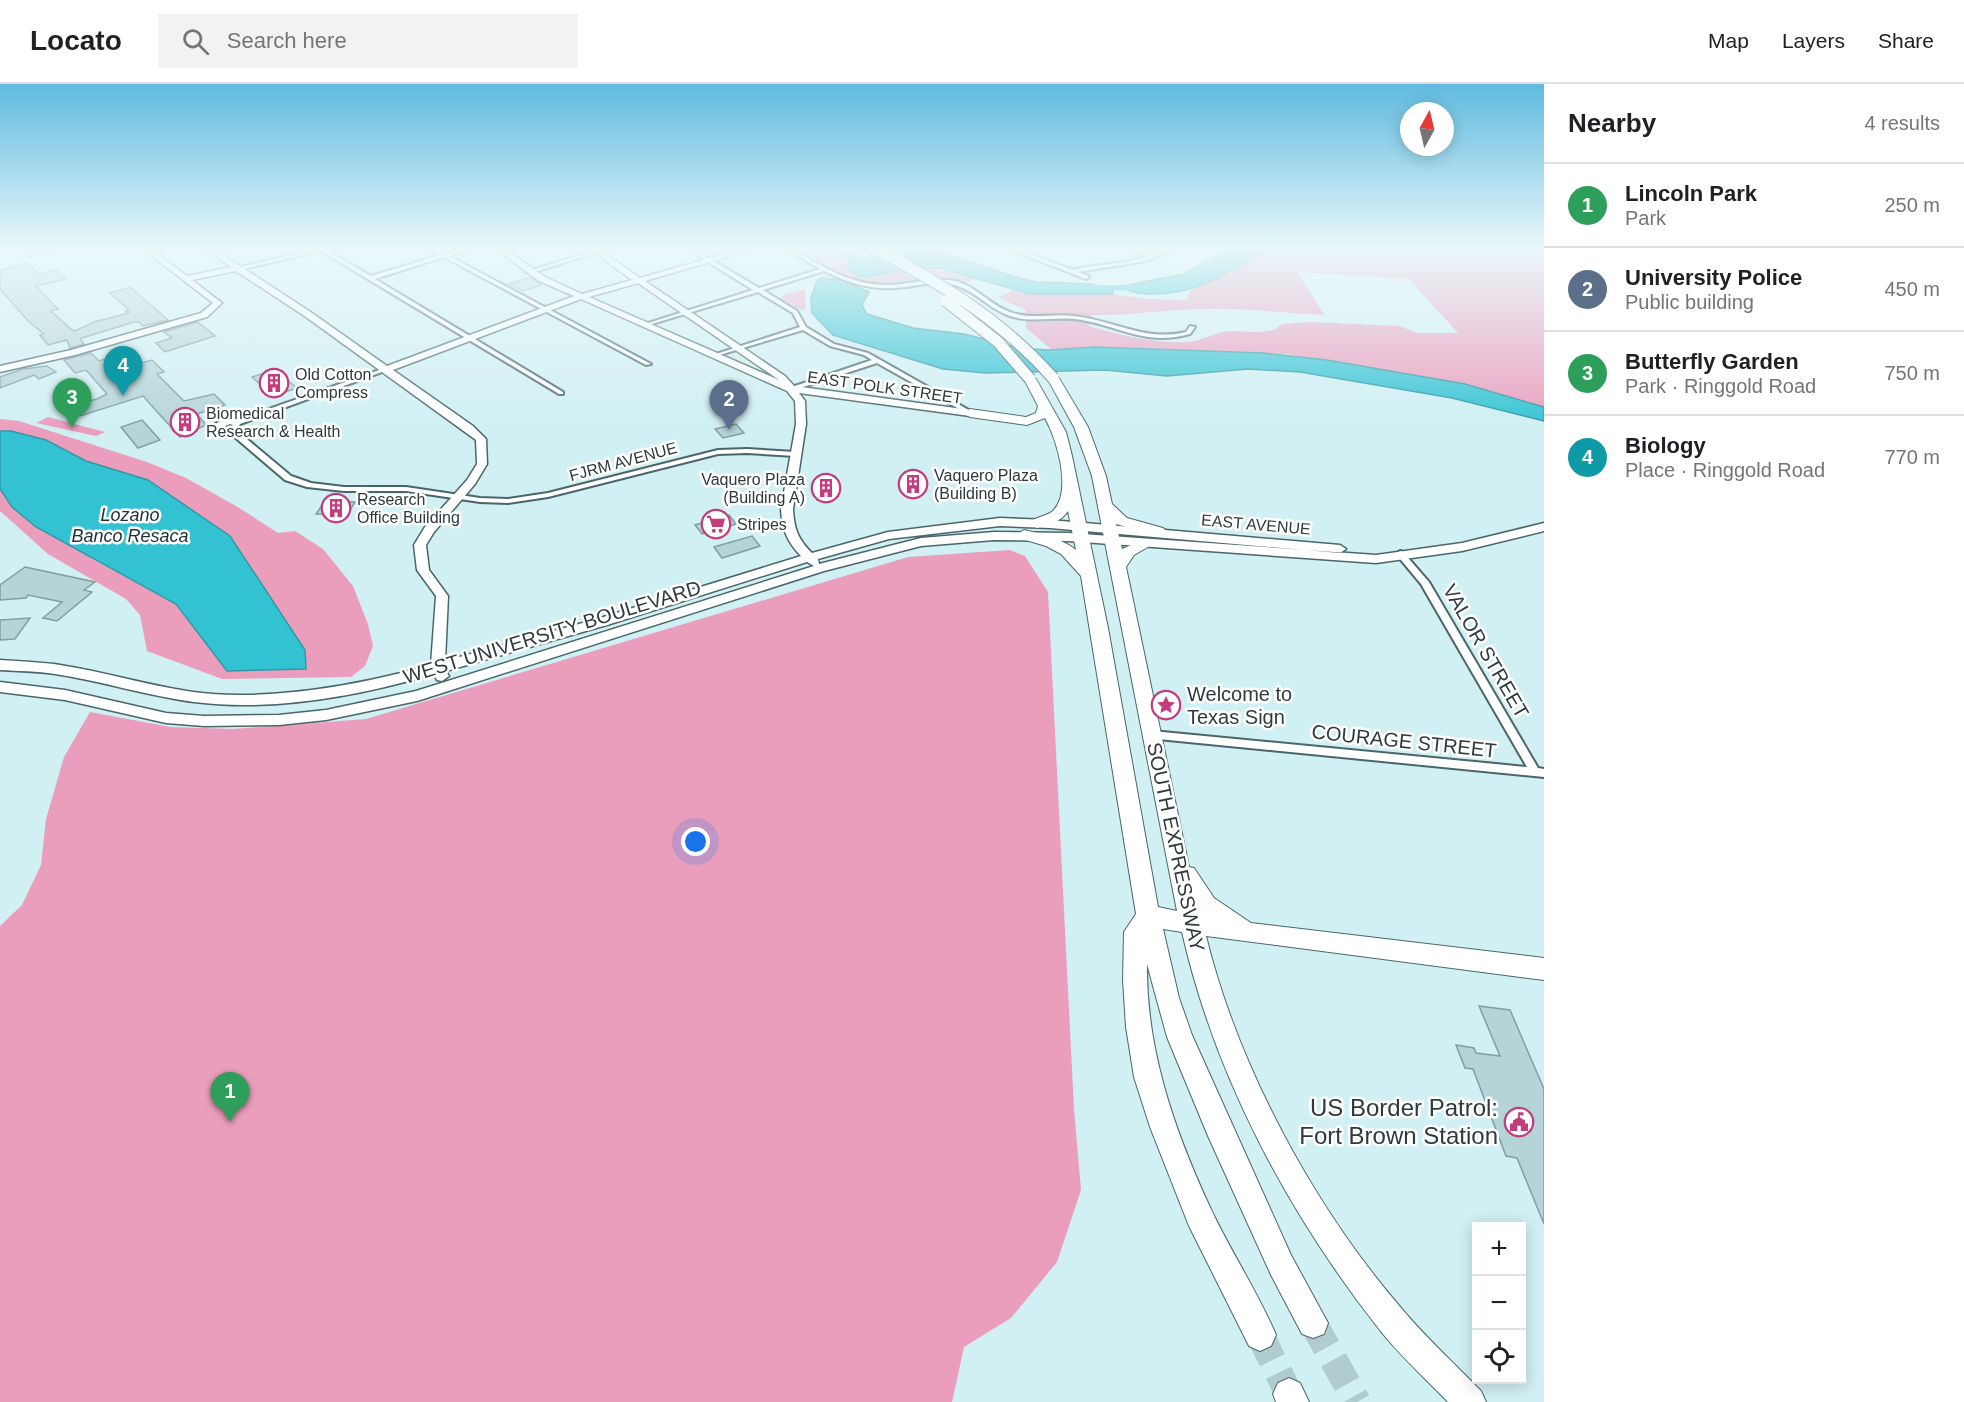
<!DOCTYPE html>
<meta charset="utf-8">
<style>
body{margin:0;font-family:Helvetica,sans-serif;background:#f2f2f2;color:#202124}
.controls{position:absolute;right:18px;bottom:18px;display:grid;overflow:hidden;border-radius:0px;box-shadow:0 3px 15px #0003}
.controls button{width:54px;height:54px;display:grid;place-items:center;padding:0;border:0;border-bottom:2px solid #e0e0e0;background:#fff;color:#202124;font:30px sans-serif}
.compass{position:absolute;left:1400px;top:18px;width:54px;height:54px;border-radius:50%;background:#fff;box-shadow:0 3px 15px #0003;rotate:8deg}
.you{position:absolute;left:696px;top:758px;width:21px;height:21px;margin:-15px;border:4px solid #fff;border-radius:50%;background:#1a73e8;box-shadow:0 0 0 9px #1a73e833}
.badge{display:grid;place-items:center;width:39px;height:39px;border-radius:50%;background:#b45309;color:#fff;font-size:20px;font-weight:700}
.pin{position:absolute;translate:-50% -50px;filter:drop-shadow(0 2px 3px #0008)}
.pin::after{content:'';position:absolute;top:32px;width:21px;height:18px;background:inherit;clip-path:polygon(0 0,100% 0,50% 100%)}
.list{margin:0;padding:0;list-style:none}
h2{display:flex;justify-content:space-between;align-items:center;height:78px;margin:0;padding:0 24px;font-size:26px}
h2 small{font-size:20px;font-weight:400;color:#757577}
.list li{display:grid;grid-template-columns:39px 1fr auto;gap:18px;align-items:center;box-sizing:border-box;height:84px;padding:0 24px;border-top:2px solid #e0e0e0}
.list b{display:block;font-size:22px;white-space:nowrap}
.list p{margin:0;font-size:20px;white-space:nowrap;color:#757577}
.list em{font-size:20px;font-style:normal;color:#757577}
.icon{flex:none;width:33px;height:33px;fill:none;stroke:currentColor;stroke-width:2;stroke-linecap:round;stroke-linejoin:round}
.map{position:relative;flex:none;width:1544px;height:1318px;overflow:hidden}
header{display:flex;align-items:center;gap:36px;box-sizing:border-box;height:84px;padding:0 30px;background:#fff;border-bottom:2px solid #e0e0e0}
header strong{font-size:28px}
nav{display:flex;gap:33px;margin-inline-start:auto;font-size:21px}
.search{width:420px;height:54px;background:#f2f2f2;display:flex;align-items:center;gap:15px;box-sizing:border-box;padding:0 21px;border-radius:0px;color:#757577;font-size:22px}
main{display:flex}
aside{flex:1;background:#fff}
.map>svg:first-child{display:block}
.green{fill:#eb9ebc;fill-rule:evenodd}
.water{fill:#32c2d2;stroke:#3199a5;stroke-width:1.5}
.lines{fill:none;stroke-linecap:round;stroke-linejoin:round}
.stream{stroke:#3199a5;stroke-width:1.5}
.river{fill:#32c2d2;fill-rule:evenodd}
.building{fill:#b5d4d8;stroke:#819fa3;stroke-width:1.5}
.highway-tunnel{stroke:#b0cccf;stroke-width:28;stroke-dasharray:28 14;stroke-linecap:butt}
.street-casing{stroke:#4a666a;stroke-width:4}
.secondary-casing{stroke:#4a666a;stroke-width:3}
.highway-casing{stroke:#4a666a;stroke-width:2}
.street{fill:#fff;fill-rule:evenodd}
.secondary{fill:#fff;fill-rule:evenodd}
.highway{fill:#fff;fill-rule:evenodd}
.highway-bridge-casing{stroke:#4a666a;stroke-width:13;stroke-linecap:butt}
.highway-bridge{stroke:#fff;stroke-width:11}
.labels{text-anchor:middle;stroke-width:5;stroke-linejoin:round;paint-order:stroke}
.far-poi-label{font-size:16px;fill:#2e3a3c;stroke:#fff;text-anchor:start}
.far-street-label{font-size:16px;fill:#2e3a3c;stroke:#fff}
.far-water-label{font-size:18px;font-style:italic;fill:#1a3234;stroke:#fff}
.street-label{font-size:20px;fill:#2e3a3c;stroke:#fff}
.poi-label{font-size:20px;fill:#2e3a3c;stroke:#fff;text-anchor:start}
.near-poi-label{font-size:24px;fill:#2e3a3c;stroke:#fff;text-anchor:end}
</style>
<header>
<strong>Locato</strong>
<div class="search"><svg class="icon" aria-label="search" viewBox="0 0 24 24"><circle cx="10" cy="10" r="6"/><path d="M15 15l6 6"/></svg>Search here</div>
<nav><a>Map</a><a>Layers</a><a>Share</a></nav>
</header>
<main>
<div class="map">
<svg width="1544" height="1318" viewBox="0 0 1544 1318">
<rect width="100%" height="100%" fill="#d0f0f4"/>
<g class="green">
<path d="M806,163H934L944,169L920,166L845,172L868,193C910,181 933,182 974,195L968,198L945,193L884,199L861,197L819,178Z"/>
<path d="M1270,163H1544V323L1465,300L1286,270L1094,263L1051,265L1026,244V226L999,214L1012,206L1030,210H1113L1148,215L1187,216L1190,206L1224,192ZM1298,188L1409,195L1458,249H1417L1400,242L1311,238L1282,240C1270,253 1245,246 1229,247C1215,248 1202,257 1189,258C1157,260 1119,251 1089,242L1092,231C1129,232 1166,225 1203,225C1243,224 1284,229 1324,231Z"/>
<path d="M805,205L806,225L801,226L782,215V211Z"/>
<path d="M48,333L105,348L96,352L36,339Z"/>
<path d="M0,335L19,337L147,378L186,394L236,422L278,449L295,447L323,465L353,502L368,540L373,562L365,582L351,593L222,595L147,567L140,531L126,515L48,470L0,427V405L12,423L98,478L176,520L227,587L306,584L148,396L86,377L46,356L11,347H0Z"/>
<path d="M1010,466L1025,472L1048,508L1074,1025L1081,1106L1057,1178L1011,1234L964,1263L952,1318H0V842L22,821L41,781L46,735L64,673L90,628L171,643L233,645L366,635L908,473Z"/>
</g>
<g class="water">
<path d="M1232,163H1270C1232,187 1196,212 1149,210C1139,210 1130,209 1123,202L1184,190Z"/>
<path d="M920,166L944,169L1012,192L1036,198L1092,200L1113,206V210H1030L940,184L904,185L868,193L857,192L847,182L850,175L844,172Z"/>
<path d="M822,194L840,196L869,208L862,221L867,230L913,244L964,250L1020,264L1048,266L1094,263L1263,269L1327,276L1465,300L1544,323V337L1452,314L1300,288L1248,285L1167,292L1105,286L985,289L943,285L833,251L812,229L811,214L817,196Z"/>
<path d="M0,347H11L46,356L86,377L148,396L230,452L305,566L306,585L227,587L176,520L36,443L12,423L0,405Z"/>
</g>
<g class="lines">
<path class="stream" d="M826,163L844,172"/>
<path class="river" d="M1151,201L1156,204L1155,206L1085,207L1080,204L1085,201Z"/>
</g>
<g class="building">
<path d="M18,163H54L55,167L28,173Z"/>
<path d="M27,179L39,190L56,186L65,195L36,202L58,225L51,227L72,246L75,247L94,238L129,229L126,227L129,226L110,209L130,203L168,236L143,242L139,238H134L82,254L80,255L84,260L70,264L67,256L48,261L40,251L44,250L29,238L0,205V186Z"/>
<path d="M530,193L541,201L523,207L509,200Z"/>
<path d="M198,238L215,252L165,268L156,259L172,254L164,248Z"/>
<path d="M91,269L99,277L123,270L134,281L152,276L164,288L157,290L184,317L214,310L225,321L197,330L206,341L180,353L143,312L80,332L70,322L97,315L107,310L86,286L75,289L64,276Z"/>
<path d="M47,282L56,288L39,295L34,291L0,304V293L23,285Z"/>
<path d="M274,286L297,304L274,312L252,293Z"/>
<path d="M142,336L160,356L138,364L121,343Z"/>
<path d="M736,340L744,349L723,354L715,345Z"/>
<path d="M820,392H835L832,417L817,416Z"/>
<path d="M325,417L355,418L347,431L316,430Z"/>
<path d="M729,431L736,440L702,450L695,441Z"/>
<path d="M752,452L760,462L722,474L714,463Z"/>
<path d="M25,483L95,498L84,506L92,508L57,537L43,534L62,518L28,511L26,514L0,516V501Z"/>
<path d="M30,534L15,555L0,556V536Z"/>
<path d="M1479,922L1510,926L1544,1005V1140L1517,1074L1506,1072L1473,985L1465,984L1456,961L1474,964L1476,969L1500,972Z"/>
</g>
<g class="lines">
<g class="highway-tunnel">
<path d="M1313,1239L1357,1318"/>
<path d="M1260,1251L1289,1310"/>
</g>
<g class="street-casing">
<g id="street">
<path d="M316,163L326,164V166L371,192L440,171L426,163H433L445,170L465,163H471V165L449,172L651,280L646,281L444,173L375,195L563,308V310H559L321,167L239,186L236,184L317,165Z"/>
<path d="M606,163H615L531,189L526,188Z"/>
<path d="M684,163H690L759,204L820,185L783,163H790C819,181 851,201 886,201C909,201 932,192 955,197C976,202 990,221 1010,228C1031,236 1053,229 1074,232C1113,236 1146,258 1186,248L1190,242L1195,243L1190,250C1142,263 1118,240 1074,235C1052,233 1031,239 1010,232C989,225 975,206 954,201C934,196 914,203 895,204C869,206 846,198 824,187L763,206L797,227L806,243L834,260L868,269L974,329L968,330L877,279L791,307L789,306V304L872,276L864,271L830,262L803,246L716,272V270L800,243L793,229L758,208L645,242V240L753,206Z"/>
<path d="M1003,163H1011L1073,186L1086,183L1125,178L1147,173L1126,163H1134L1152,171L1170,163H1177L1154,174L1140,178L1078,188L1088,192L1089,193L1086,195Z"/>
<path d="M385,284L390,285L240,340L236,346L291,392L311,399L344,403H406L480,414L508,415L548,409L718,366L747,365L795,368L799,370L795,372L747,369L718,370L548,413L508,419L480,418L406,407H344L307,403L285,396L230,349L220,350L210,345C216,338 227,333 235,337ZM230,340L233,341L226,346L218,345Z"/>
<path d="M1400,467L1403,468L1429,498L1538,684L1544,685V693L1148,654L1147,651L1148,648L1152,647L1527,683L1421,500L1396,470Z"/>
</g>
</g>
<g class="secondary-casing">
<path id="secondary" d="M140,163H148L187,192L231,183L202,163H211L312,229L387,282L574,212L539,197L493,163H502L545,193L582,210L632,196L587,163H596L640,194L748,163H761L645,197L785,292L794,302L970,326L975,329L970,332L799,309L805,317L806,340L793,425C794,445 798,455 812,469L888,448L1000,434L1050,436L1340,461L1346,465L1340,469L1050,444L1000,442L889,455L818,475L819,480L921,454L994,448L1068,449L1376,471L1462,459L1544,439V447L1462,467L1376,479L1068,457L994,456L921,462L824,487L417,617L326,636L279,641L204,642L166,639L65,616L0,608V598L65,606L166,629L204,632L279,631L326,626L416,607L814,482L807,478L607,541L446,587L449,592L442,597L437,596L434,590C359,612 272,628 194,618C147,612 102,597 55,590C37,587 18,587 0,586V576C18,577 37,578 54,580C101,587 146,601 193,608C266,618 361,601 431,581L436,512L417,486L414,461L425,443L467,396L477,380L476,356L306,233L236,187L192,196L222,219L207,233L75,271L0,288V282L71,266L201,229L213,219ZM638,199L779,296L589,213ZM581,215L787,307L795,317L796,340L781,425C782,445 787,458 801,472L597,535L445,577L448,512L429,486L426,461L434,448L475,400L487,380L486,355L473,342L393,286Z"/>
</g>
<g class="highway-casing">
<g id="highway">
<path d="M844,163H857L871,172L862,174Z"/>
<path d="M1053,290L1059,294L1088,343L1106,392L1112,420L1127,434L1163,444L1166,447L1158,452L1116,440L1122,465L1145,455L1153,460L1134,471L1126,483L1189,783L1194,784L1214,814L1251,839L1544,874V896L1206,852C1238,983 1314,1123 1402,1225C1426,1254 1455,1280 1481,1307L1486,1318H1448C1425,1294 1399,1271 1379,1245C1288,1129 1215,993 1182,848L1163,845L1179,914L1192,951L1291,1171L1328,1239L1324,1250L1313,1254L1302,1250L1271,1191L1208,1052L1167,953L1147,880C1146,965 1174,1045 1209,1121C1229,1165 1257,1206 1276,1251L1271,1262L1260,1267L1249,1262L1189,1142L1150,1043L1134,993L1126,943L1123,896L1124,848L1136,830L1081,492L1061,470L1046,462L1019,454L1016,451L1024,446C1042,450 1061,454 1076,466L1068,427C1061,438 1049,440 1037,444L1029,439C1036,432 1047,433 1054,426C1072,405 1057,356 1045,334L1027,341L970,333L963,329L970,325L1026,333L1036,329L1038,322L1024,295L1030,291L1036,295L1066,348L1072,372L1108,544L1158,823L1177,827L1092,392L1074,343L1047,294Z"/>
<path d="M1289,1294L1300,1299L1309,1318H1276L1273,1310L1278,1299Z"/>
</g>
</g>
<use href="#street" class="street"/>
<use href="#secondary" class="secondary"/>
<use href="#highway" class="highway"/>
<g class="highway-bridge-casing">
<g id="highway-bridge">
<path d="M873,163C941,200 1001,235 1053,294"/>
<path d="M946,217L998,258L1030,295"/>
</g>
</g>
<use href="#highway-bridge" class="highway-bridge"/>
</g>
<linearGradient id="sky" x2="0" y2="1"><stop stop-color="#5fbadf"/><stop offset="0.47" stop-color="#eaf8fa"/><stop offset="1" stop-color="#eaf8fa" stop-opacity="0"/></linearGradient>
<rect width="1544" height="348" fill="url(#sky)"/>
<defs>
<g id="building-ring" transform="scale(1.5)"><circle r="9.5" fill="#fff" stroke="#c23c7e" stroke-width="1.5"/><path d="M-4-6H4V6H1V3H-1V6H-4ZM-2.5-4.3h1.7v1.8h-1.7ZM.8-4.3h1.7v1.8H.8ZM-2.5-1h1.7V.8h-1.7ZM.8-1h1.7V.8H.8Z" fill="#c23c7e"/></g>
<g id="supermarket-ring" transform="scale(1.5)"><circle r="9.5" fill="#fff" stroke="#c23c7e" stroke-width="1.5"/><path d="M-6-5.5h2.5l.6 2H6L4.5 2H-2.5L-4.4-4H-6ZM-1.5 3.2a1.3 1.3 0 1 0 .1 0ZM3 3.2a1.3 1.3 0 1 0 .1 0Z" fill="#c23c7e"/></g>
<g id="sight-ring" transform="scale(1.5)"><circle r="9.5" fill="#fff" stroke="#c23c7e" stroke-width="1.5"/><path d="M0-6L1.8-2.2L6-1.7L2.9 1.2L3.7 5.4L0 3.3L-3.7 5.4L-2.9 1.2L-6-1.7L-1.8-2.2Z" fill="#c23c7e"/></g>
<g id="civic-ring" transform="scale(1.5)"><circle r="9.5" fill="#fff" stroke="#c23c7e" stroke-width="1.5"/><path d="M-.6-6.5H3V-4.5H.6V-3L4-1V1h2V6H-6V1h2V-1L-.6-3ZM-1.2 2.5V6h2.4V2.5Z" fill="#c23c7e"/></g>
</defs>
<g fill-rule="evenodd">
<use href="#building-ring" x="274" y="299"/>
<use href="#building-ring" x="185" y="338"/>
<use href="#building-ring" x="913" y="400"/>
<use href="#building-ring" x="826" y="404"/>
<use href="#building-ring" x="336" y="424"/>
<use href="#supermarket-ring" x="716" y="440"/>
<use href="#sight-ring" x="1166" y="621"/>
<use href="#civic-ring" x="1519" y="1038"/>
</g>
<g class="labels">
<g class="far-poi-label">
<text x="295" y="296">Old Cotton<tspan x="295" dy="18">Compress</tspan></text>
<text x="206" y="335">Biomedical<tspan x="206" dy="18">Research &amp; Health</tspan></text>
<text x="934" y="397">Vaquero Plaza<tspan x="934" dy="18">(Building B)</tspan></text>
<text x="805" y="401" text-anchor="end">Vaquero Plaza<tspan x="805" dy="18">(Building A)</tspan></text>
<text x="357" y="421">Research<tspan x="357" dy="18">Office Building</tspan></text>
<text x="737" y="446">Stripes</text>
</g>
<g class="far-street-label">
<text transform="translate(885 303) rotate(8)" y="6">EAST POLK STREET</text>
<text transform="translate(623 377) rotate(-15)" y="6">FJRM AVENUE</text>
<text transform="translate(1256 440) rotate(5)" y="6">EAST AVENUE</text>
</g>
<g class="far-water-label">
<text x="130" y="437">Lozano<tspan x="130" dy="21">Banco Resaca</tspan></text>
</g>
<g class="street-label">
<text transform="translate(552 548) rotate(-17)" y="7">WEST UNIVERSITY BOULEVARD</text>
<text transform="translate(1486 567) rotate(60)" y="7">VALOR STREET</text>
<text transform="translate(1404 657) rotate(6)" y="7">COURAGE STREET</text>
<text transform="translate(1176 763) rotate(78)" y="7">SOUTH EXPRESSWAY</text>
</g>
<g class="poi-label">
<text x="1187" y="617">Welcome to<tspan x="1187" dy="23">Texas Sign</tspan></text>
</g>
<g class="near-poi-label">
<text x="1498" y="1032">US Border Patrol:<tspan x="1498" dy="28">Fort Brown Station</tspan></text>
</g>
</g>
</svg>
<div class="controls">
<button>+</button>
<button>−</button>
<button><svg class="icon" aria-label="locate" viewBox="0 0 24 24"><circle cx="12" cy="12" r="6"/><path d="M12 2v4M12 18v4M2 12h4M18 12h4"/></svg></button>
</div>
<svg class="compass" viewBox="-18 -18 36 36"><path d="M0-13l5 13h-10z" fill="#e53935"/><path d="M0 13l5-13h-10z" fill="#757577"/></svg>
<div class="you"></div>
<div class="pin badge" style="left:230px;top:1038px;background:#2e9e5b">1</div>
<div class="pin badge" style="left:729px;top:346px;background:#5c6f8a">2</div>
<div class="pin badge" style="left:72px;top:344px;background:#2e9e5b">3</div>
<div class="pin badge" style="left:123px;top:312px;background:#0f9aa8">4</div>
</div>
<aside>
<h2>Nearby<small>4 results</small></h2>
<ul class="list">
<li><span class="badge" style="background:#2e9e5b">1</span><div><b>Lincoln Park</b><p>Park</p></div><em>250 m</em></li>
<li><span class="badge" style="background:#5c6f8a">2</span><div><b>University Police</b><p>Public building</p></div><em>450 m</em></li>
<li><span class="badge" style="background:#2e9e5b">3</span><div><b>Butterfly Garden</b><p>Park · Ringgold Road</p></div><em>750 m</em></li>
<li><span class="badge" style="background:#0f9aa8">4</span><div><b>Biology</b><p>Place · Ringgold Road</p></div><em>770 m</em></li>
</ul>
</aside>
</main>
